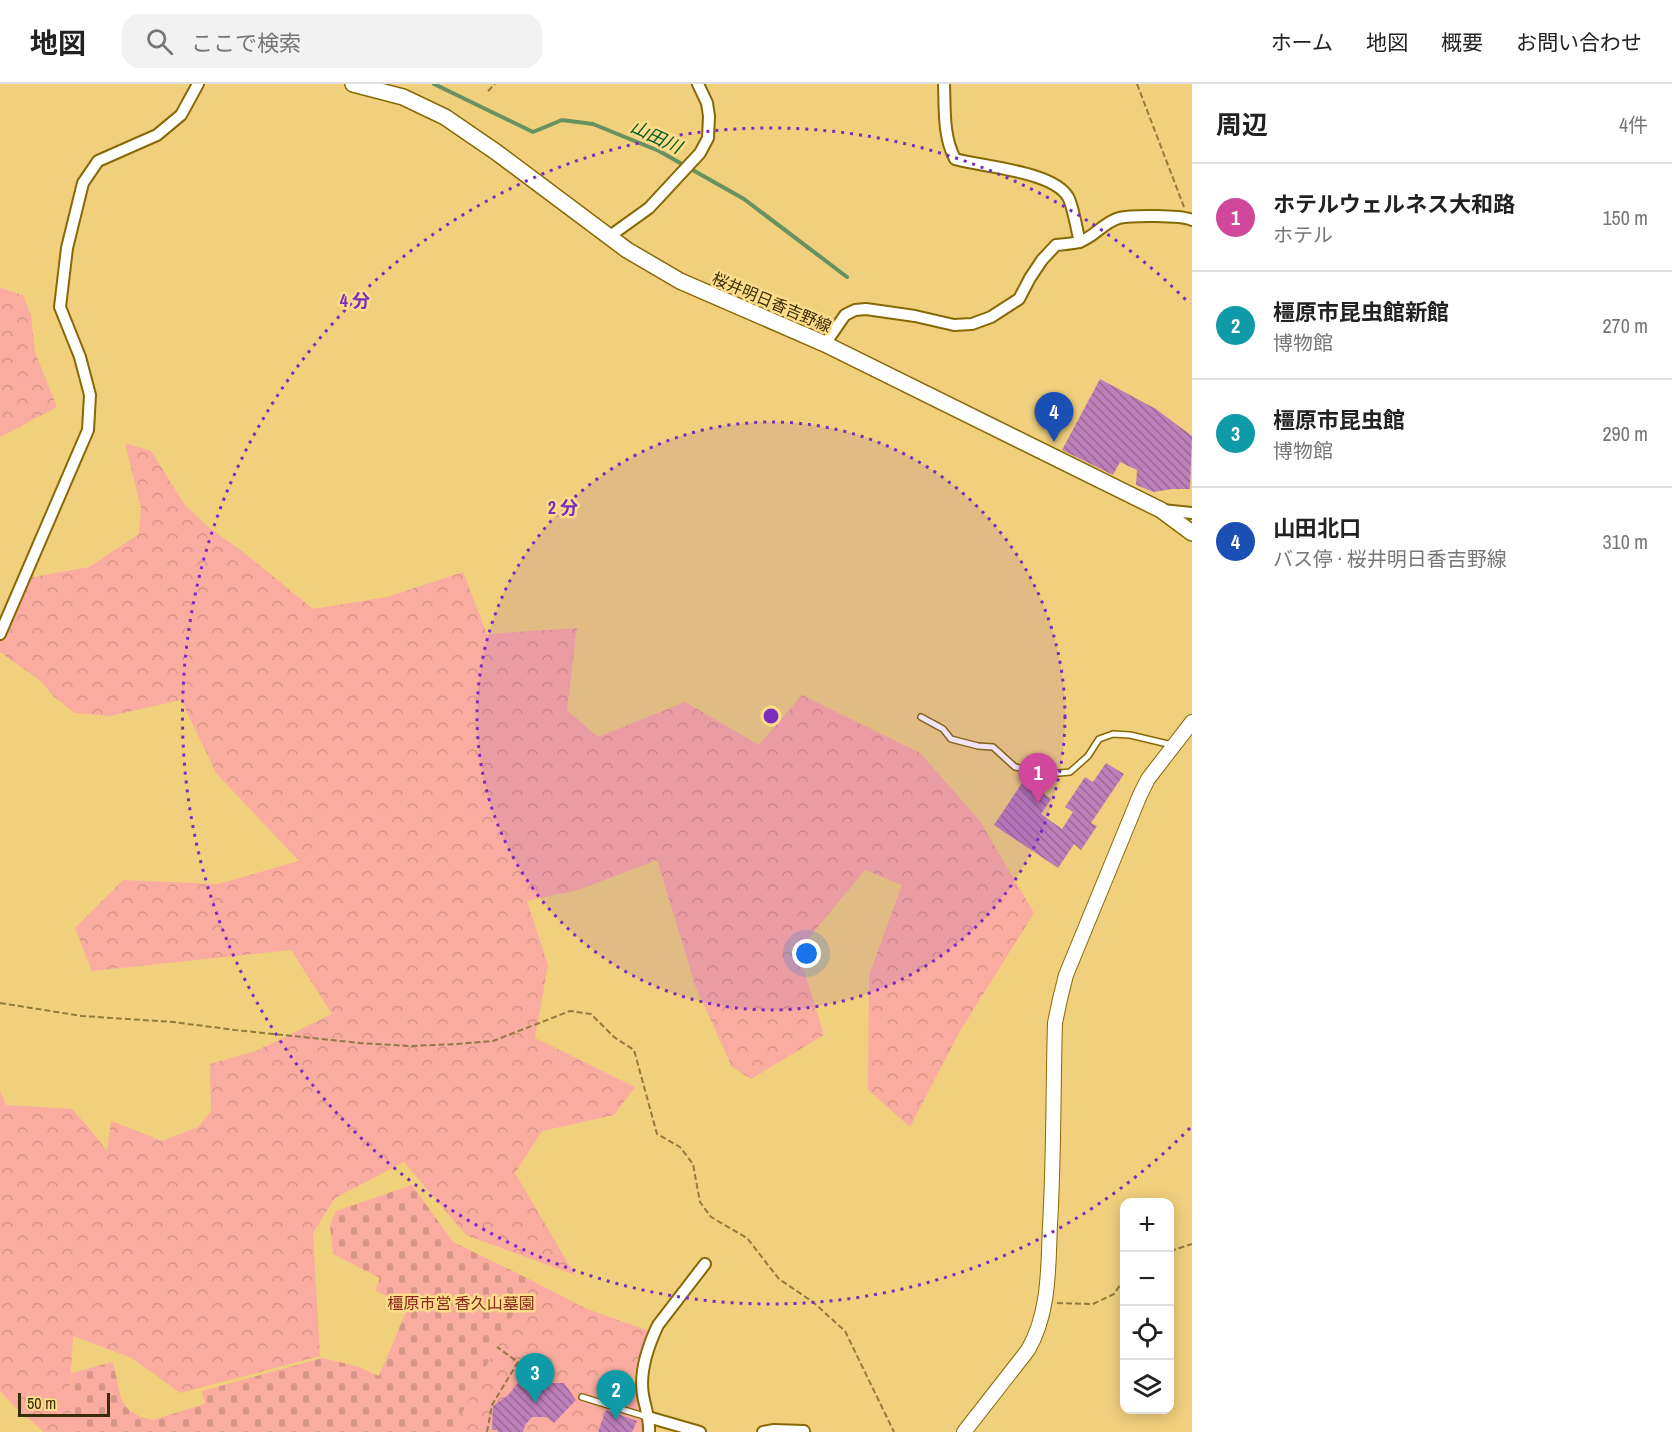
<!DOCTYPE html>
<html lang="ja">
<meta charset="utf-8">
<style>
body{margin:0;font-family:"Archivo Narrow","Noto Sans JP",sans-serif;background:#f2f2f2;color:#222}
.controls{position:absolute;right:18px;bottom:18px;display:grid;overflow:hidden;border-radius:12px;box-shadow:0 3px 15px #0003}
.controls button{width:54px;height:54px;display:grid;place-items:center;padding:0;border:0;border-bottom:2px solid #e0e0e0;background:#fff;color:#222;font:30px sans-serif}
.scale{position:absolute;left:18px;bottom:15px;width:92px;box-sizing:border-box;padding-left:6px;border:3px solid #382b07;border-top:0;font-size:16px;line-height:21px;white-space:nowrap;color:#382b07;-webkit-text-stroke:4px #fddd8a;paint-order:stroke}
.you{position:absolute;left:807px;top:870px;width:21px;height:21px;margin:-15px;border:4px solid #fff;border-radius:50%;background:#1a73e8;box-shadow:0 0 0 9px #1a73e833}
.badge{display:grid;place-items:center;width:39px;height:39px;border-radius:50%;background:#3a55c7;color:#fff;font-size:20px;font-weight:700}
.pin{position:absolute;translate:-50% -50px;filter:drop-shadow(0 2px 3px #0008)}
.pin::after{content:'';position:absolute;top:32px;width:21px;height:18px;background:inherit;clip-path:polygon(0 0,100% 0,50% 100%)}
.list{margin:0;padding:0;list-style:none}
h2{display:flex;justify-content:space-between;align-items:center;height:78px;margin:0;padding:0 24px;font-size:26px}
h2 small{font-size:20px;font-weight:400;color:#767676}
.list li{display:grid;grid-template-columns:39px 1fr auto;gap:18px;align-items:center;box-sizing:border-box;height:108px;padding:0 24px;border-top:2px solid #e0e0e0}
.list b{display:block;font-size:22px;white-space:nowrap}
.list p{margin:0;font-size:20px;white-space:nowrap;color:#767676}
.list em{font-size:20px;font-style:normal;color:#767676}
.icon{flex:none;width:33px;height:33px;fill:none;stroke:currentColor;stroke-width:2;stroke-linecap:round;stroke-linejoin:round}
.map{position:relative;flex:none;width:1192px;height:1348px;overflow:hidden}
header{display:flex;align-items:center;gap:36px;box-sizing:border-box;height:84px;padding:0 30px;background:#fff;border-bottom:2px solid #e0e0e0}
header strong{font-size:28px}
nav{display:flex;gap:33px;margin-inline-start:auto;font-size:21px}
.search{width:420px;height:54px;background:#f2f2f2;display:flex;align-items:center;gap:15px;box-sizing:border-box;padding:0 21px;border-radius:18px;color:#767676;font-size:22px}
main{display:flex}
aside{flex:1;background:#fff}
.map>svg:first-child{display:block}
.forest{fill:url(#forest-crowns)}
.cemetery{fill:url(#cemetery-stones)}
.lines{fill:none;stroke-linecap:round;stroke-linejoin:round}
.stream{stroke:#66925f;stroke-width:4}
.building{fill:url(#building-back-hatch)}
.lane-casing{stroke:#876904;stroke-width:8}
.street-casing{stroke:#876904;stroke-width:14}
.secondary-casing{stroke:#876904;stroke-width:16}
.primary-casing{stroke:#876904;stroke-width:18}
.path{stroke:#907a3f;stroke-width:2;stroke-dasharray:6 3;stroke-linecap:butt}
.lane{stroke:#fff;stroke-width:5}
.street{stroke:#fff;stroke-width:10}
.secondary{stroke:#fff;stroke-width:14}
.primary{stroke:#fff;stroke-width:15}
.ring{fill:none;stroke:#7b2cbf;stroke-width:3;stroke-dasharray:3 6}
.labels{text-anchor:middle;stroke-width:5;stroke-linejoin:round;paint-order:stroke}
.street-label{font-size:16px;fill:#382b07;stroke:#fddd8a}
.park-label{font-size:16px;fill:#89241c;stroke:#fddd8a}
.water-label{font-size:18px;font-style:italic;fill:#0b5925;stroke:#fddd8a}
.centre{fill:#7b2cbf;stroke:#fddd8a;stroke-width:3}
.ring-label{font-size:18px;text-anchor:middle;font-weight:bold;fill:#7b2cbf;stroke:#fddd8a;stroke-width:5;stroke-linejoin:round;paint-order:stroke}
</style>
<header>
<strong>地図</strong>
<div class="search"><svg class="icon" aria-label="search" viewBox="0 0 24 24"><circle cx="10" cy="10" r="6"/><path d="M15 15l6 6"/></svg>ここで検索</div>
<nav><a>ホーム</a><a>地図</a><a>概要</a><a>お問い合わせ</a></nav>
</header>
<main>
<div class="map">
<svg width="1192" height="1348" viewBox="0 0 1192 1348">
<defs>
<pattern id="forest-crowns" width="20" height="18" patternUnits="userSpaceOnUse" patternTransform="scale(1.5)"><rect width="20" height="18" fill="#faaca0"/><path d="M2 6a3 3 0 1 1 6 0M12 15a3 3 0 1 1 6 0" fill="none" stroke="#d79488"/></pattern>
<pattern id="cemetery-stones" width="16" height="16" patternUnits="userSpaceOnUse" patternTransform="scale(1.5)"><rect width="16" height="16" fill="#faaca0"/><path d="M2 7V4a2 2 0 0 1 4 0v3zM10 15v-3a2 2 0 0 1 4 0v3z" fill="#d79488"/></pattern>
<pattern id="building-back-hatch" width="6" height="6" patternUnits="userSpaceOnUse" patternTransform="scale(1.5)"><rect width="6" height="6" fill="#bd7fb9"/><path d="M-1 5l2 2M0 0l6 6M5-1l2 2" fill="none" stroke="#9b6894"/></pattern>
</defs>
<rect width="100%" height="100%" fill="#f0d07d"/>
<g class="forest">
<path d="M0,204L23,211L31,232L35,268L57,323L0,353Z"/>
<path d="M125,359L151,367L185,421L208,443L242,467L313,525L387,513L463,488L487,550L577,544L567,626L598,653L685,618L759,661L802,611L920,669L980,737L1034,829L960,947L910,1043L868,1006L869,891L902,801L865,786L798,867L824,951L751,995L732,983L695,901L657,776L578,806L527,817L548,881L535,954L635,1003L614,1031L542,1047L515,1089L575,1191L466,1151L404,1078L335,1114L313,1149L320,1272L180,1309L132,1274L73,1252L69,1319L74,1348H44L17,1325L0,1307V1007L6,1021L72,1025L90,1045L107,1067L111,1037L162,1057L198,1043L211,1027L210,980L256,967L332,930L291,866L92,887L75,844L123,796L218,800L299,777L216,689L181,616L110,632L75,629L52,611L42,598L0,568V546L22,495L89,483L139,450L141,424Z"/>
<path d="M531,1196L587,1225L649,1247L632,1297L644,1348H452Z"/>
</g>
<path class="cemetery" d="M412,1101L453,1158L531,1196L452,1348H74L69,1319L71,1289L113,1278L121,1315L128,1325L140,1333L153,1336L205,1320L202,1307L322,1274L356,1282L379,1292L408,1223L375,1206L380,1194L333,1170L330,1141L336,1127Z"/>
<g class="lines">
<path class="stream" d="M434,0L533,48L562,36L593,40L659,67L744,115L847,193"/>
</g>
<g class="building">
<path d="M1100,295L1156,325L1192,352L1190,405H1172L1154,408L1136,401L1137,386L1120,378L1113,391L1062,366Z"/>
<path d="M1106,679L1124,690L1091,739L1097,742L1081,766L1074,760L1058,784L994,741L1024,696L1051,715L1041,730L1062,745L1073,728L1065,723L1085,693L1093,698Z"/>
<path d="M522,1295L543,1299H564L576,1316L554,1339L546,1333H532L525,1341L523,1348H497L498,1346H492L493,1322L508,1311Z"/>
<path d="M606,1326L637,1337L632,1348H598Z"/>
</g>
<g class="lines">
<g class="lane-casing">
<g id="lane">
<path d="M921,633L943,645L951,655L978,662L993,663L1015,683L1048,690L1070,688L1088,672L1099,655L1113,650L1130,651L1172,661"/>
<path d="M582,1313L647,1333"/>
</g>
</g>
<g class="street-casing">
<g id="street">
<path d="M944,0C945,26 943,52 955,75C983,83 1053,87 1068,113C1073,121 1077,148 1080,158"/>
<path d="M610,152L649,124L700,69L708,54L709,32L707,19L698,0"/>
<path d="M825,260L845,231L855,226L866,225L915,232L954,241L972,240L991,233L1019,215L1030,194L1042,176L1056,161C1063,160 1072,160 1079,158C1093,154 1104,138 1119,134C1131,131 1182,131 1192,136"/>
<path d="M1162,426L1192,429"/>
<path d="M0,550L88,346L90,311L80,273L60,223L67,164L83,99L98,77L157,51L181,31L198,0"/>
<path d="M648,1333L700,1348"/>
<path d="M649,1348C650,1335 645,1323 643,1311C639,1287 648,1262 658,1241L705,1180"/>
<path d="M763,1348L774,1346L804,1347V1348"/>
</g>
</g>
<g class="secondary-casing">
<path id="secondary" d="M964,1348L1028,1266C1050,1228 1048,1183 1050,1141C1054,1074 1053,1006 1055,939L1060,915L1066,891L1140,711L1148,695L1192,638"/>
</g>
<g class="primary-casing">
<path id="primary" d="M353,0L403,13L445,33L496,68L627,166L680,197L825,260L1161,426L1192,449"/>
</g>
<g class="path">
<path d="M1137,0L1184,123"/>
<path d="M488,7L495,0"/>
<path d="M0,919L82,932L173,938L235,946L360,959L409,962L458,960L493,957L570,927L591,930L614,953L634,966L657,1050L680,1063L693,1080L700,1118L711,1133L747,1154L779,1195L813,1218L845,1247L894,1348"/>
<path d="M1170,1167L1192,1160"/>
<path d="M1057,1219L1093,1220L1114,1210L1124,1195"/>
<path d="M487,1348L492,1321L518,1278L497,1263"/>
</g>
<use href="#lane" class="lane"/>
<use href="#street" class="street"/>
<use href="#secondary" class="secondary"/>
<use href="#primary" class="primary"/>
</g>
<circle cx="771" cy="632" r="294" fill="#7b2cbf" fill-opacity=".12"/>
<g class="ring">
<circle cx="771" cy="632" r="294"/>
<path d="M1190 1044A588 588 0 1 1 1190 220"/>
</g>
<g class="labels">
<g class="street-label">
<text transform="translate(772 218) rotate(23)" y="6">桜井明日香吉野線</text>
</g>
<g class="park-label">
<text x="461" y="1225">橿原市営 香久山墓園</text>
</g>
<g class="water-label">
<text transform="translate(656 53) rotate(25)" y="6">山田川</text>
</g>
</g>
<circle cx="771" cy="632" r="9" class="centre"/>
<g class="ring-label">
<text x="355" y="223">4 分</text>
<text x="563" y="430">2 分</text>
</g>
</svg>
<div class="controls">
<button>+</button>
<button>−</button>
<button><svg class="icon" aria-label="locate" viewBox="0 0 24 24"><circle cx="12" cy="12" r="6"/><path d="M12 2v4M12 18v4M2 12h4M18 12h4"/></svg></button>
<button><svg class="icon" aria-label="layers" viewBox="0 0 24 24"><path d="M12 4l9 5-9 5-9-5zM3 14l9 5 9-5"/></svg></button>
</div>
<div class="scale">50 m</div>
<div class="you"></div>
<div class="pin badge" style="left:1038px;top:719px;background:#d1479c">1</div>
<div class="pin badge" style="left:616px;top:1336px;background:#0f9aa8">2</div>
<div class="pin badge" style="left:535px;top:1319px;background:#0f9aa8">3</div>
<div class="pin badge" style="left:1054px;top:358px;background:#1a4fb4">4</div>
</div>
<aside>
<h2>周辺<small>4件</small></h2>
<ul class="list">
<li><span class="badge" style="background:#d1479c">1</span><div><b>ホテルウェルネス大和路</b><p>ホテル</p></div><em>150 m</em></li>
<li><span class="badge" style="background:#0f9aa8">2</span><div><b>橿原市昆虫館新館</b><p>博物館</p></div><em>270 m</em></li>
<li><span class="badge" style="background:#0f9aa8">3</span><div><b>橿原市昆虫館</b><p>博物館</p></div><em>290 m</em></li>
<li><span class="badge" style="background:#1a4fb4">4</span><div><b>山田北口</b><p>バス停 · 桜井明日香吉野線</p></div><em>310 m</em></li>
</ul>
</aside>
</main>
